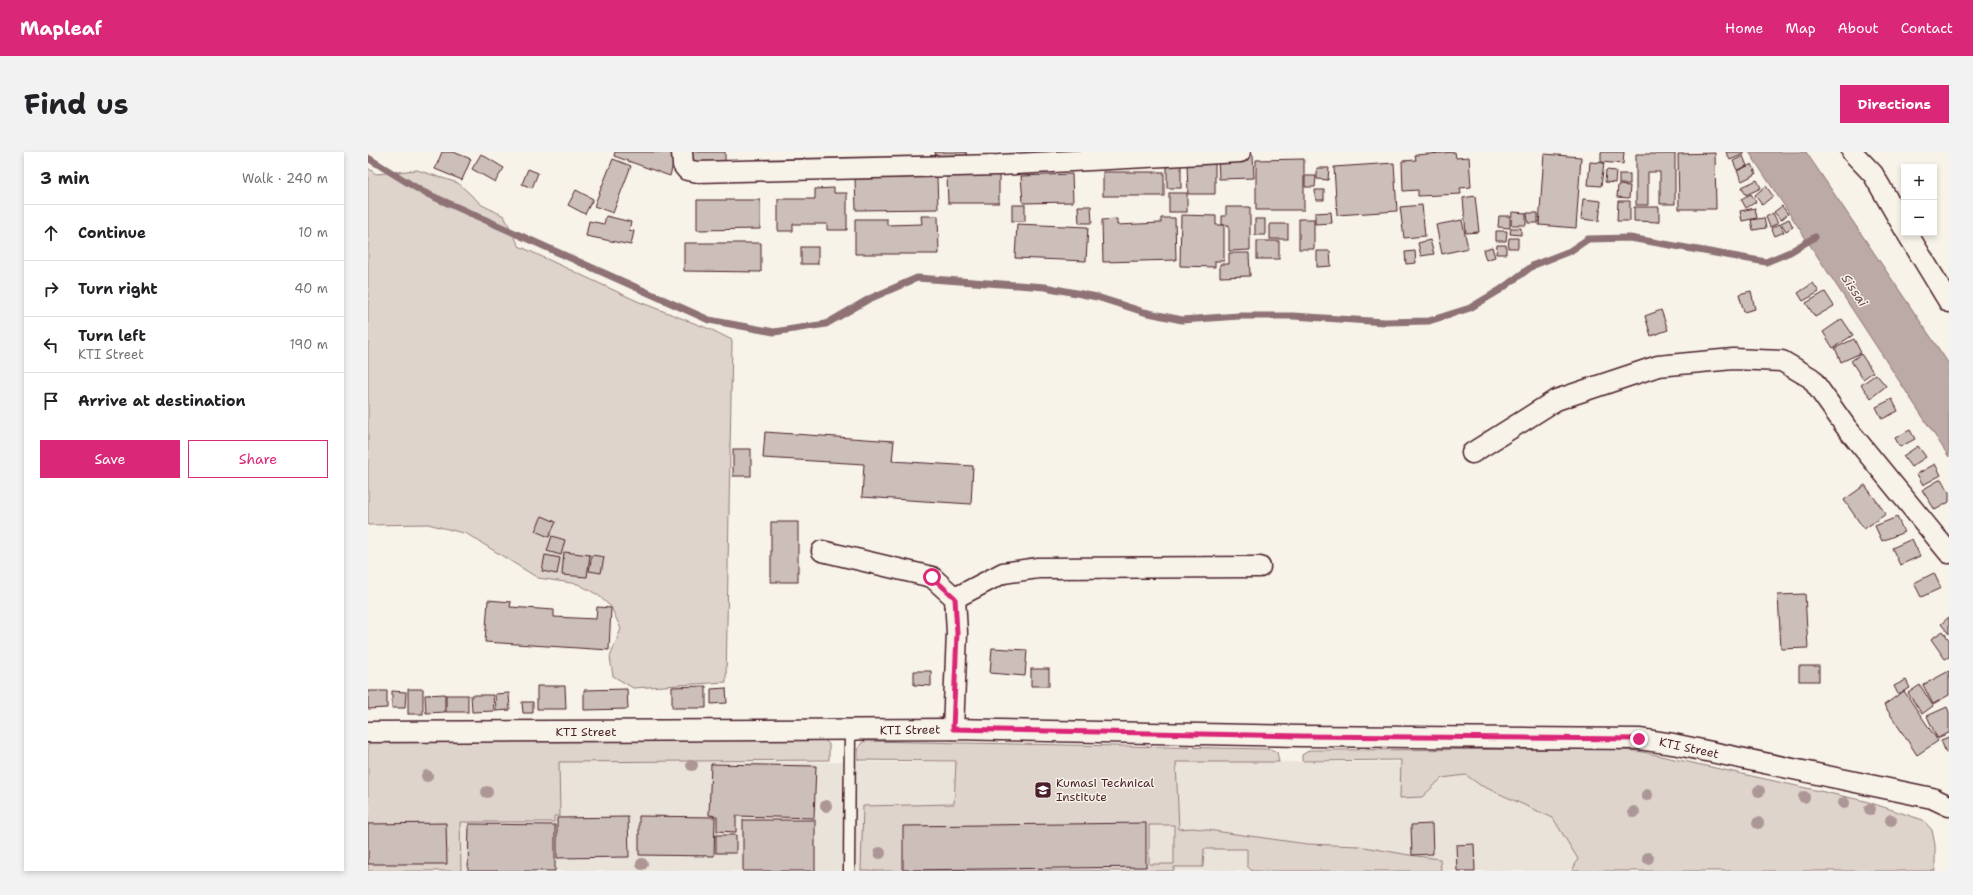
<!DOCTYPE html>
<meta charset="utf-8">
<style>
body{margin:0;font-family:"Shantell Sans",sans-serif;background:#f2f2f2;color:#202124}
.controls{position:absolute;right:12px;top:12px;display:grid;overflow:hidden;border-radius:0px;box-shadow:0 2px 6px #0003}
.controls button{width:36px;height:36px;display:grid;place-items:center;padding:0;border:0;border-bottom:1px solid #e0e0e0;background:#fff;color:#202124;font:20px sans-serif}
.stop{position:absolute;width:12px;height:12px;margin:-9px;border:3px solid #db2777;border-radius:50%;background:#fff}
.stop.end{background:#db2777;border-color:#fff;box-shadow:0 1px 4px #0008}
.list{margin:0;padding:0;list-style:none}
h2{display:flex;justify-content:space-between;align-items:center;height:52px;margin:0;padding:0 16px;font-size:17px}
h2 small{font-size:13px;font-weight:400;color:#757577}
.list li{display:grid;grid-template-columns:26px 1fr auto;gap:12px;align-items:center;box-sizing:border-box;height:56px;padding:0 16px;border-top:1px solid #e0e0e0}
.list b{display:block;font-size:15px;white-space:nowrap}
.list p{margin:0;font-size:13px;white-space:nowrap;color:#757577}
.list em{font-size:13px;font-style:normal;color:#757577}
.actions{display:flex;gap:8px;padding:12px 16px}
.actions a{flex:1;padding:9px 0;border:1px solid #db2777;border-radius:0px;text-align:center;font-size:14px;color:#db2777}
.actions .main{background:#db2777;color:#fff}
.icon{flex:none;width:22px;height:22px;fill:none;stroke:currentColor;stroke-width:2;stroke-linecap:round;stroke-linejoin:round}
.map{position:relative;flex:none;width:1581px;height:719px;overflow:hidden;border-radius:0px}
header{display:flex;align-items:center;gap:24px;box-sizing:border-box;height:56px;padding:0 20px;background:#db2777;color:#fff}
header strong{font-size:19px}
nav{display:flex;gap:22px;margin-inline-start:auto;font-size:14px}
.intro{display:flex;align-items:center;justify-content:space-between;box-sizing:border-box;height:96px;padding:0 24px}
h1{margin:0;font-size:28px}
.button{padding:10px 18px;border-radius:0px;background:#db2777;color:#fff;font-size:14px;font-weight:700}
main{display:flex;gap:24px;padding:0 24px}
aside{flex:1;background:#fff;border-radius:0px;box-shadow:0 2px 6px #0003}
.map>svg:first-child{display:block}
.built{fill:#eae3da}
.green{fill:#ded4cc;stroke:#947a7c;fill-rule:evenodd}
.water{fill:#bcaaa7;stroke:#8e7275}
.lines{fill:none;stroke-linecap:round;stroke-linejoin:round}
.stream{stroke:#8e7275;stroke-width:7}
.building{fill:#ccbfb9;stroke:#4a1f2b}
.lane-casing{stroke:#4a1f2b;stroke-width:13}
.street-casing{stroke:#4a1f2b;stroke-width:23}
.lane{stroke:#f7f3e8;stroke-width:10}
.street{stroke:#f7f3e8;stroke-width:20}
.tree{fill:#ac9796}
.route{stroke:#db2777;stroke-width:5}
.labels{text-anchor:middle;stroke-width:3;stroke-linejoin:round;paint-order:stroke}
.street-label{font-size:12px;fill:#4a1f2b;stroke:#f7f3e8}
.poi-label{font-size:12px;fill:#4a1f2b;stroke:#f7f3e8;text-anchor:start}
.water-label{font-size:13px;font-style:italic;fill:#6c4950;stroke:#f7f3e8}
</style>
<header>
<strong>Mapleaf</strong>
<nav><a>Home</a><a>Map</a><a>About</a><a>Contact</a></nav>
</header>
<div class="intro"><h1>Find us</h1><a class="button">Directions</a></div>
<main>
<aside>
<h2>3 min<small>Walk · 240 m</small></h2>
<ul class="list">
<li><svg class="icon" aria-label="ahead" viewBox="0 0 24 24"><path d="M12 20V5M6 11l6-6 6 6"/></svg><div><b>Continue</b></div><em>10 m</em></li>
<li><svg class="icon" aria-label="right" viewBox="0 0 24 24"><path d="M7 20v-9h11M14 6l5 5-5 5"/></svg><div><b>Turn right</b></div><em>40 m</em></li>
<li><svg class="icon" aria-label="left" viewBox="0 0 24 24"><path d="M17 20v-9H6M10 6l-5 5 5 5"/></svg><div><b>Turn left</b><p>KTI Street</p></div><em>190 m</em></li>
<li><svg class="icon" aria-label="arrive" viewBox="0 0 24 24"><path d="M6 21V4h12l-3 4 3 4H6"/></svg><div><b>Arrive at destination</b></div></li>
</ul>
<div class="actions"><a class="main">Save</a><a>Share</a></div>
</aside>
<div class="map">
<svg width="1581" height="719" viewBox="0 0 1581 719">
<rect width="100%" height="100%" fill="#f7f3e8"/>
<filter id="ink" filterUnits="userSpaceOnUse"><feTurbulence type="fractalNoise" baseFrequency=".025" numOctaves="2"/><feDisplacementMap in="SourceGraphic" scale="8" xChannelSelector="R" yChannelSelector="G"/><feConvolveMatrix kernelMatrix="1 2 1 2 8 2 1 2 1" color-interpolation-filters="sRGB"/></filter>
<g filter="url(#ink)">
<path class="built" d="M0,610H1207L1563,719H0Z"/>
<g class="green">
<path d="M0,16L8,22L49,18L90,31L114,53L136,64L151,94L269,149L344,178L364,188L358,530L265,536L245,524L242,505L253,477L243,455L230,443L210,432L170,426L99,382L60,372L0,373Z"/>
<path d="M454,586L461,592V608L191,610L192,664H186V670H92L93,719H0V587Z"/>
<path d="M498,589L902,597L909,600L911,610H808L811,677L825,676L939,692L991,694L1041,703L1072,707L1073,719H884L879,714V697H836L835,715H806V719H493L495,654L586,652L588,609L490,608C490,600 489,591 498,589ZM781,673H806V712H781Z"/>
<path d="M1240,597L1270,599L1497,649L1555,668L1564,678L1567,693V719H1204L1210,707L1185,666L1112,633L1098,623L1074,626L1054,645L1032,646L1033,608L934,609V603L942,598Z"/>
</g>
<path class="water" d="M1381,0H1438L1581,212V305Z"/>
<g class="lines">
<path class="stream" d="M0,6L55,40L341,168L406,180L458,172L501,147L549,126L677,135L729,145L776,160L814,168L871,164H925L1017,170L1061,169L1102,156L1132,138L1166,113L1202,99L1220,87L1262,86L1398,110L1422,100L1447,85"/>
</g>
<g class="building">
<path d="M74,0H85L103,7L94,28L67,17Z"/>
<path d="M247,0H308L302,24L246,4Z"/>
<path d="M322,0H357V14L322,15Z"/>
<path d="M567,0H598L599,5L568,6Z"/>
<path d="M1087,0L1088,6L1101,5L1103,35L1092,36L1093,42L1050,44V38L1035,39L1034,9L1048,8L1047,3Z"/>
<path d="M1233,0H1256L1255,12L1233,10Z"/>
<path d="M1358,0H1375L1376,2L1362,8Z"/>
<path d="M1347,1L1348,57H1311L1310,2Z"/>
<path d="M113,2L136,16L127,30L104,17Z"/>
<path d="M1176,2L1213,5L1208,76L1171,73Z"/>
<path d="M1268,2H1307V52H1292V20H1280V53H1268Z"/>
<path d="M885,3L886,26L851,27L850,4Z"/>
<path d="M1375,4L1379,14L1369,18L1365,9Z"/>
<path d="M245,7L263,14L245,61L226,54Z"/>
<path d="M936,7V58H888V8Z"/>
<path d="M1222,10L1236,11L1233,34L1220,33Z"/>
<path d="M1026,11L1029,59L969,63L966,15Z"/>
<path d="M819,12H847V42H820Z"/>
<path d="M1384,12L1388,22L1374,29L1369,19Z"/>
<rect x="799" y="13" width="14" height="23"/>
<path d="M949,16H961L960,28L949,27Z"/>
<path d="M160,17L170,21L164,36L154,32Z"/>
<path d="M1238,18L1248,19L1247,31L1237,30Z"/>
<rect x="735" y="20" width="61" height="24"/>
<path d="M704,22L705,50L655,51L653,24Z"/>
<rect x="1251" y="22" width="11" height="10"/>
<path d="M631,23V51H580L579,24Z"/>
<path d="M937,24H948L947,35H937Z"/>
<path d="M569,25L570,57L488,58L487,27Z"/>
<path d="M1389,28L1393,36L1378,43L1374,35Z"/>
<path d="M1250,33L1262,34L1261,46L1249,45Z"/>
<path d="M1398,34L1405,44L1394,53L1387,43Z"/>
<path d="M466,36V41H479V78H459V72H425V79H410V47H447V37Z"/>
<path d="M208,38L225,47L217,62L200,53Z"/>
<path d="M947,38H956V48H948Z"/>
<rect x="801" y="41" width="18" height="19"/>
<path d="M1383,42L1388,50L1378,56L1373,47Z"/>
<path d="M1107,44L1111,80L1098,81L1095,46Z"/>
<path d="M1215,47L1233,49L1231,69L1213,67Z"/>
<path d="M329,48H392V77L329,78Z"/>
<path d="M1250,49H1262V69H1249Z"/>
<rect x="644" y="53" width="13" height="16"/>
<path d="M1054,53L1057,84L1036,86L1032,55Z"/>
<path d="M710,54H723L724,71H711Z"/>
<path d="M1414,54L1420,62L1413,68L1406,60Z"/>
<path d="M858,55H882V98L861,99V73H854V64H858Z"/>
<path d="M1266,55H1291V70L1266,69Z"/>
<path d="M1387,56L1389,66L1374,69L1372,59Z"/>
<path d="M963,60L964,71L947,72V61Z"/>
<path d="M1144,60L1158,61V73H1143Z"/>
<path d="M1159,61H1170V71H1160Z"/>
<path d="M1405,61L1410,71L1402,75L1398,65Z"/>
<path d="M813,63L848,64V73H856V109H847V115L812,114Z"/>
<path d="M238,64L263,70L261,78L266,79L263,93L218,84L221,69L236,72Z"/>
<path d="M553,64H570L571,102H487V67H519V73L554,72Z"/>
<path d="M1131,64H1142V76L1130,75Z"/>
<path d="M793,66H807L808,108L735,110L734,68L749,67V73L793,71Z"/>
<path d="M1396,66L1398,76L1385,78L1383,68Z"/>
<rect x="887" y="67" width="10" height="16"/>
<rect x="931" y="67" width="15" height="30"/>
<path d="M1421,67L1425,75L1418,79L1413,71Z"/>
<path d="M1094,68L1100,96L1074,102L1068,73Z"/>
<path d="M649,72L720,75L718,109L647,106Z"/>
<rect x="902" y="72" width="18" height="15"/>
<path d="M1412,72L1416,80L1407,84L1403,76Z"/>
<path d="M1143,76H1153V83L1142,82Z"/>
<path d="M1128,79H1139L1138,89H1128Z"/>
<path d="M1141,86H1150V96H1140Z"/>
<path d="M1062,88L1066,102L1053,104L1050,91Z"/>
<rect x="889" y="89" width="22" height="18"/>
<path d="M316,91H393V120L316,119Z"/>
<path d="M1129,93H1138V102H1128Z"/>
<rect x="433" y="95" width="17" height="17"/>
<path d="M1124,95L1127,105L1118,108L1115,98Z"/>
<path d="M949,99H962L963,114L949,115Z"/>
<path d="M1047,99L1048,111L1038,112L1037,100Z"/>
<path d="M861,101H881L882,124L852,125V112H861Z"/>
<path d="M1445,131L1451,140L1435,149L1430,141Z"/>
<path d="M1383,139L1387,157L1376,160L1371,142Z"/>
<path d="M1457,140L1466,154L1447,165L1438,151Z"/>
<path d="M1293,158L1300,178L1283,184L1277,164Z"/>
<path d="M1474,167L1485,183L1465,196L1455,180Z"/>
<path d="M1486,187L1493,201L1473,210L1467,196Z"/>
<path d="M1493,202L1505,220L1495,227L1483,209Z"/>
<path d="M1508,222L1518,234L1503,246L1493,233Z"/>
<path d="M1524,247L1530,259L1514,267L1508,255Z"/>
<path d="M1542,278L1547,287L1532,295L1527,286Z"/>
<path d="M397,280L526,289L524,309L605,314L603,352L494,345L496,312L395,306Z"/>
<path d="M1550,294L1558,305L1543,315L1535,304Z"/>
<rect x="365" y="297" width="18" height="27"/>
<path d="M1567,312L1573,323L1555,333L1549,322Z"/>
<path d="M1573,327L1581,340V350L1567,358L1554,338Z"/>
<path d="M1497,333L1518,362L1496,377L1476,348Z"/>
<path d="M174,364L188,370L181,385L167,379Z"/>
<path d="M1529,365L1536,380L1514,389L1507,374Z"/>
<rect x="403" y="370" width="27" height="60"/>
<path d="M184,384L197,388L193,403L179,399Z"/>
<path d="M1544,387L1552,404L1532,413L1524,396Z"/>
<path d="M196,400L222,403L219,425L194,423Z"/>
<path d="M177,403L192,406L189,422L174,419Z"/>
<path d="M224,403L236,405L233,421L221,419Z"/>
<path d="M1566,421L1573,436L1553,445L1546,431Z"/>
<path d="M1437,442L1440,496L1413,497L1410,443Z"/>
<path d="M120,448L143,450L142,455L186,458V465L228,467L229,455L243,456L241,498L117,490Z"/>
<path d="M1581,465V482L1573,472Z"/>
<path d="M1575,479L1581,488V505L1577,507L1563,487Z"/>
<path d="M624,496L659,498L657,524L622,521Z"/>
<rect x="1431" y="514" width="20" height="15"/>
<rect x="663" y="517" width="18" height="17"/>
<path d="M546,519H563V534L546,533Z"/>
<path d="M1581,519V543L1565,552L1555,533Z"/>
<path d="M1538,528L1542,536L1530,542L1526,534Z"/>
<path d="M1552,533L1565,554L1554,562L1540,541Z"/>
<path d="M169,534H197L198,557H169Z"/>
<path d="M338,534V556H304V535Z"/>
<path d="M358,536L359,551L343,552V537Z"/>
<rect x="40" y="537" width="15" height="25"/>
<path d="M259,537L260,557L216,558V538Z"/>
<path d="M0,539H19V556L0,557Z"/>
<path d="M24,539L38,540L37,556H24Z"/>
<path d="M1536,539L1570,589L1549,603L1516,553Z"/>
<path d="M141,541L142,558L128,559L127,542Z"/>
<path d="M77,542V560L58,561L57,543Z"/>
<rect x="78" y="543" width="22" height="17"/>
<path d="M103,543H125L126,559L104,560Z"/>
<path d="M154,550H165V561H155Z"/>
<path d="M1579,555L1581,560V581L1569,586L1559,564Z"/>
<path d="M1581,585V600L1578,601L1573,588Z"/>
<path d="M343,612L448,614L446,666L368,664V680L349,679V664L341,663Z"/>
<path d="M271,664L347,665L346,704L271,703Z"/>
<path d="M260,665L261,705L189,706V666Z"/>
<rect x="375" y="668" width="72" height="51"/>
<path d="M78,671L79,712H0V672Z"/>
<path d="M778,671V715L535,718V674Z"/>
<path d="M101,672L187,673V719H100Z"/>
<path d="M1064,672L1065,702L1044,703L1043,673Z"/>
<rect x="348" y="683" width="20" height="18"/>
<path d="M1106,692L1107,719H1089L1088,693Z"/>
</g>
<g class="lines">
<g class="lane-casing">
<path id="lane" d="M481,719L482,578"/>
</g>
<g class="street-casing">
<g id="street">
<path d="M314,0L315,13L319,18L330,20L631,13L872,0"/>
<path d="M1484,0L1505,22L1536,76"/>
<path d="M1539,81L1581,150"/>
<path d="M1104,301L1188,248L1290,214L1365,207L1414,209L1443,226L1478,275L1581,401"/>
<path d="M454,399L564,425L587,446L589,481L585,577"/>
<path d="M587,446L635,421L670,416L892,415"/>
<path d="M0,580L585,577L933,584L1271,587L1305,592L1564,646L1581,654"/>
</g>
</g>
<use href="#lane" class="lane"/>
<use href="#street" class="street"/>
</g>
<g class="tree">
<circle cx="324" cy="613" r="6"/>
<circle cx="59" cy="624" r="6"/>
<circle cx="1391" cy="639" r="6"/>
<circle cx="119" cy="640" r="6"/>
<circle cx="1279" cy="643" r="6"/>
<circle cx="1436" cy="645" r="6"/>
<circle cx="1476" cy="651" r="6"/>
<circle cx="458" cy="654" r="6"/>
<circle cx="1502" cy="657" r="6"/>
<circle cx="1266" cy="660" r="6"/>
<circle cx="1523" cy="668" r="6"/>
<circle cx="1390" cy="671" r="6"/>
<circle cx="512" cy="701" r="6"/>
<circle cx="1280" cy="706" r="6"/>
<circle cx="274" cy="712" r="6"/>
</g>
</g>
<g class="lines" filter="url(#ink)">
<path class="route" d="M564,425L587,446L589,481L585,577L933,584L1271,587"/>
</g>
<defs>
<g id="school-square" transform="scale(0.9)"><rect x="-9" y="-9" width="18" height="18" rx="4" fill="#4a1f2b" stroke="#f7f3e8"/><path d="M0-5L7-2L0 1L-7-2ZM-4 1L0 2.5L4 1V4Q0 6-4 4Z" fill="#fff"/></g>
</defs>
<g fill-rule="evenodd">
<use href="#school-square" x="675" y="638"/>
</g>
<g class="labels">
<g class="street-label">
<text transform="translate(542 578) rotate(-1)" y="4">KTI Street</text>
<text x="218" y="584">KTI Street</text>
<text transform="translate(1321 596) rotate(12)" y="4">KTI Street</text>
</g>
<g class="poi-label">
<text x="688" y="635">Kumasi Technical<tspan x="688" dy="14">Institute</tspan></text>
</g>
<g class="water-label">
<text transform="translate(1487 138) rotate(56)" y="5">Sissai</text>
</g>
</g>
</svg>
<div class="controls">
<button>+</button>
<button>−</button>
</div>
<div class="stop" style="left:564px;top:425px"></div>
<div class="stop end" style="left:1271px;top:587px"></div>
</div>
</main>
